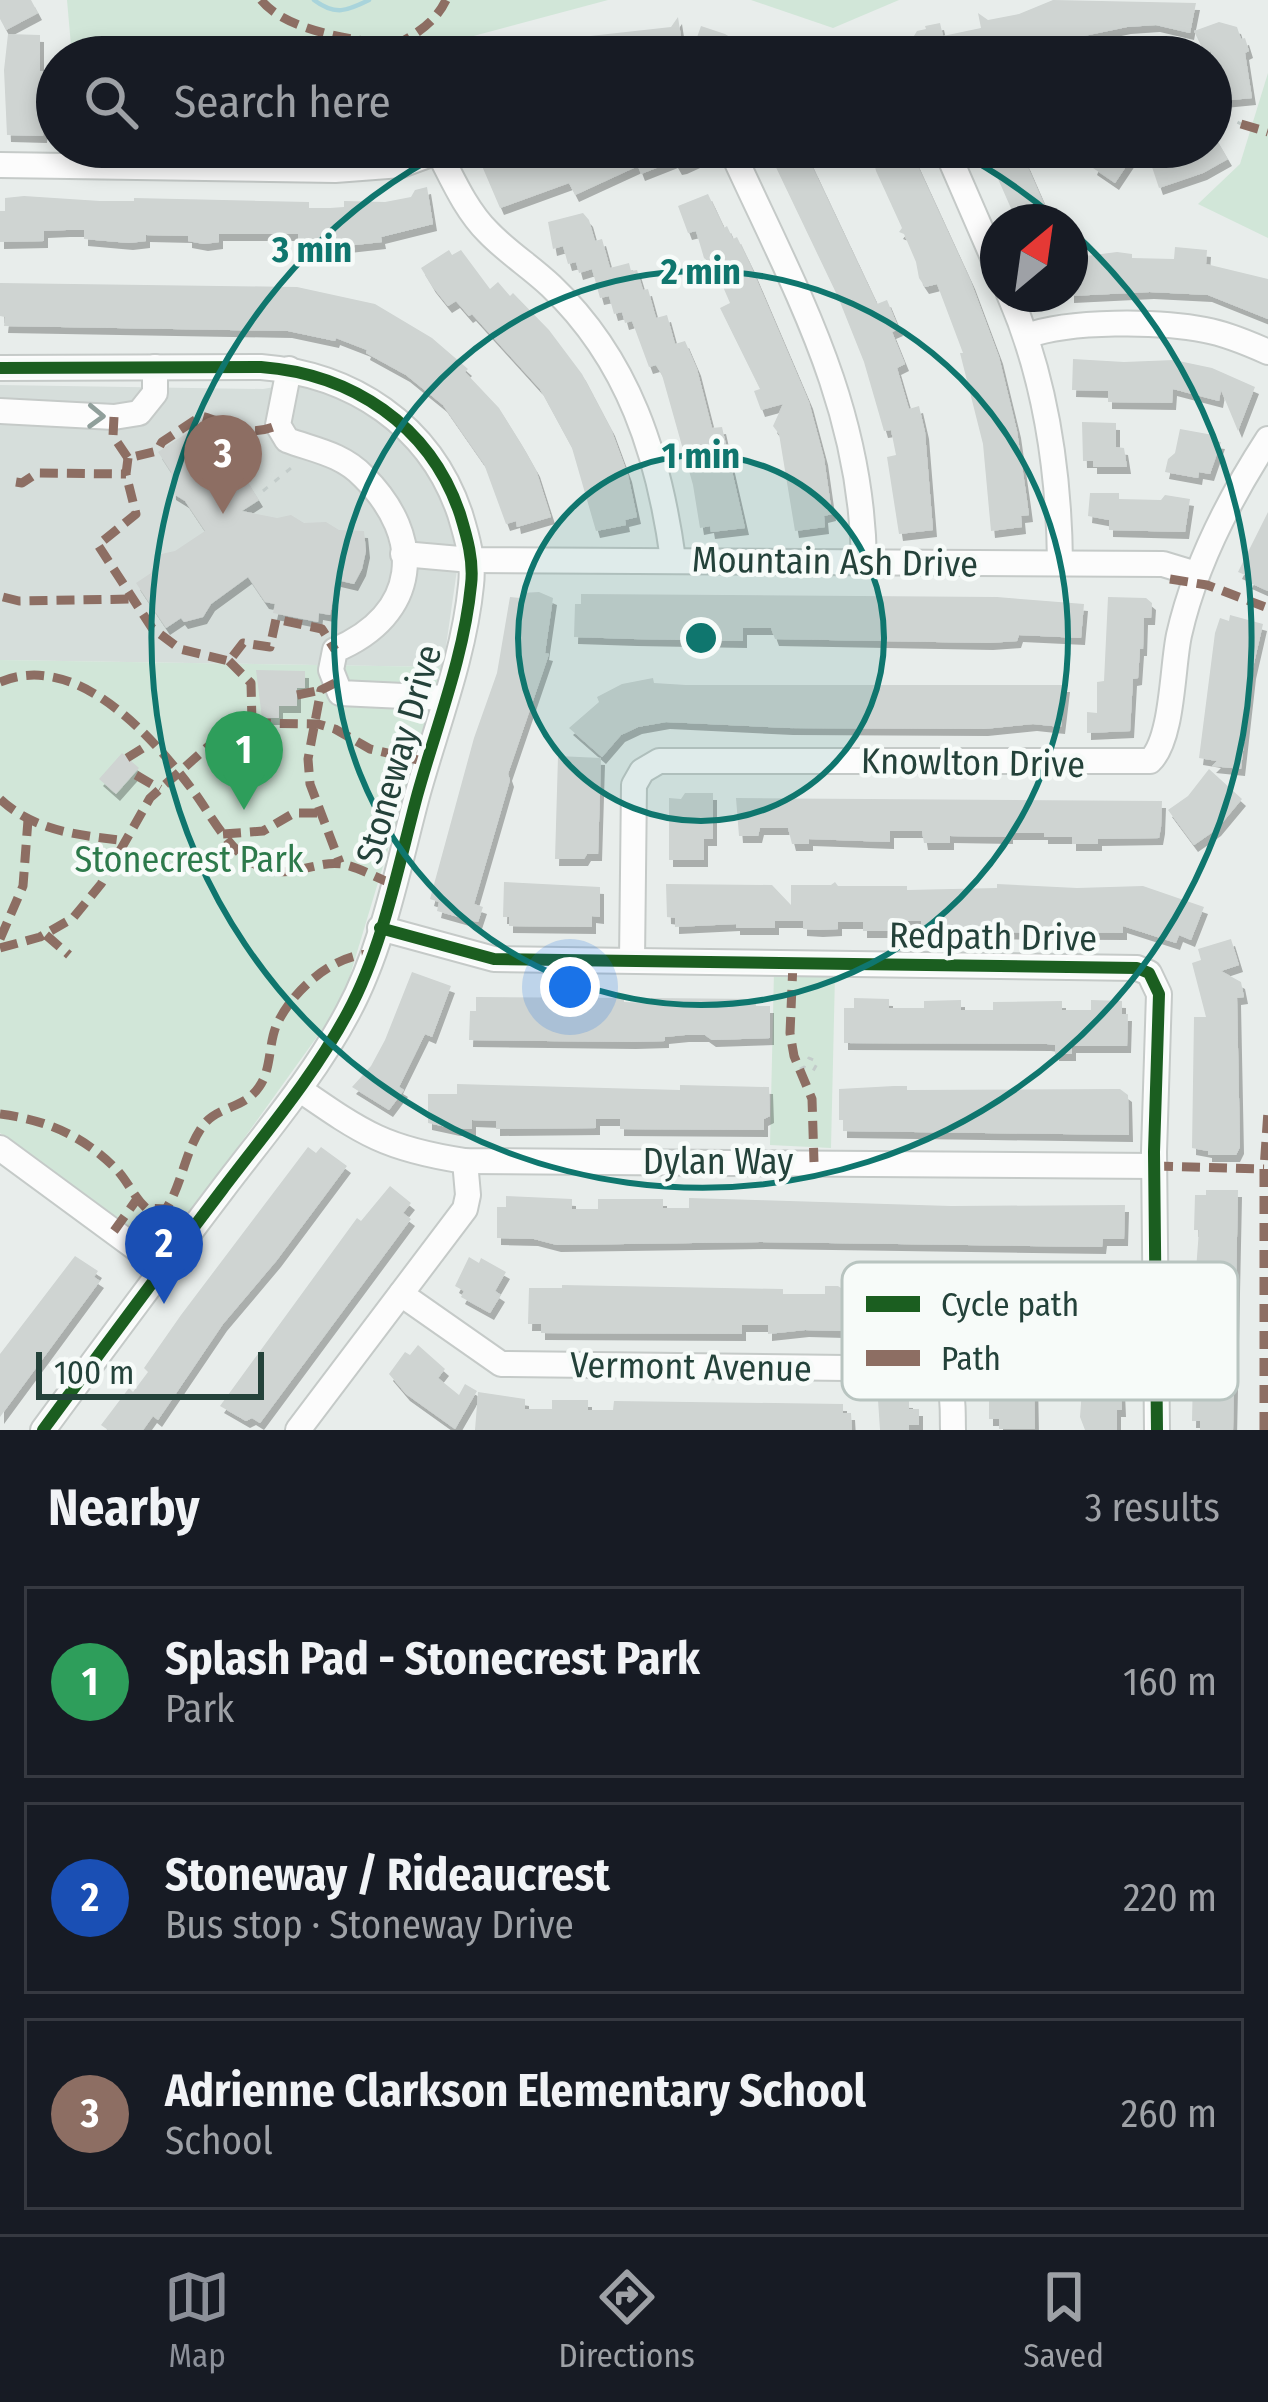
<!DOCTYPE html>
<meta charset="utf-8">
<style>
body{margin:0;font-family:"Fira Sans Condensed",sans-serif;background:#20242c;color:#f1f3f6}
.compass{position:absolute;left:980px;top:204px;width:108px;height:108px;border-radius:50%;background:#171b24;box-shadow:0 6px 18px #0003;rotate:29deg}
.scale{position:absolute;left:36px;bottom:30px;width:228px;box-sizing:border-box;padding-left:12px;border:6px solid #24423a;border-top:0;font-size:33px;line-height:42px;white-space:nowrap;color:#24423a;-webkit-text-stroke:9px #f7fbf9;paint-order:stroke}
.you{position:absolute;left:570px;top:987px;width:42px;height:42px;margin:-30px;border:9px solid #fff;border-radius:50%;background:#1a73e8;box-shadow:0 0 0 18px #1a73e833}
.badge{display:grid;place-items:center;width:78px;height:78px;border-radius:50%;background:#8c9099;color:#fff;font-size:39px;font-weight:700}
.pin{position:absolute;translate:-50% -99px;filter:drop-shadow(0 3px 6px #0008)}
.pin::after{content:'';position:absolute;top:63px;width:42px;height:36px;background:inherit;clip-path:polygon(0 0,100% 0,50% 100%)}
.list{margin:0;padding:0;list-style:none}
h2{display:flex;justify-content:space-between;align-items:center;height:156px;margin:0;padding:0 48px;font-size:51px}
h2 small{font-size:39px;font-weight:400;color:#9ea1a6}
.list li{display:grid;grid-template-columns:78px 1fr auto;gap:36px;align-items:center;box-sizing:border-box;height:192px;margin:0 24px 24px;padding:0 24px;border:3px solid #363941;border-radius:0px}
.list b{display:block;font-size:45px;white-space:nowrap}
.list p{margin:0;font-size:39px;white-space:nowrap;color:#9ea1a6}
.list em{font-size:39px;font-style:normal;color:#9ea1a6}
.icon{flex:none;width:66px;height:66px;fill:none;stroke:currentColor;stroke-width:2;stroke-linecap:round;stroke-linejoin:round}
.map{position:relative;flex:none;width:1268px;height:1430px;overflow:hidden}
.search{position:absolute;background:#171b24;box-shadow:0 6px 18px #0003;left:36px;right:36px;top:36px;height:132px;display:flex;align-items:center;gap:30px;box-sizing:border-box;padding:0 42px;border-radius:66px;color:#9ea1a6;font-size:45px}
.sheet{height:804px;background:#171b24}
nav{display:flex;justify-content:space-around;align-items:center;box-sizing:border-box;height:168px;border-top:3px solid #363941;background:#171b24;font-size:33px;color:#9ea1a6}
nav a{display:grid;justify-items:center;gap:6px}
nav .on{color:#8c9099}
.map>svg:first-child{display:block}
.built{fill:#d6dedb}
.green{fill:#d1e6d8}
.lines{fill:none;stroke-linecap:round;stroke-linejoin:round}
.stream{stroke:#a9d4db;stroke-width:4.5}
.building{fill:#cfd4d2;filter:url(#shadow)}
.minor-casing{stroke:#c5cac8;stroke-width:28}
.path{stroke:#c3ccca;stroke-width:3;stroke-dasharray:6 9;stroke-linecap:butt}
.minor{stroke:#fcfcfc;stroke-width:24}
.quiet{stroke:#8d6e63;stroke-width:9;stroke-dasharray:18 9;stroke-linecap:butt}
.cycleway-casing{stroke:#f7fbf9;stroke-width:20}
.cycleway{stroke:#1b5e20;stroke-width:12}
.oneway{stroke:#909f9b}
.ring{fill:none;stroke:#0f766e;stroke-width:6}
.labels{text-anchor:middle;stroke-width:9;stroke-linejoin:round;paint-order:stroke}
.street-label{font-size:36px;fill:#24423a;stroke:#f7fbf9}
.park-label{font-size:36px;fill:#2d7a4b;stroke:#f7fbf9}
.key{fill:#f7fbf9;stroke:#b8c4c0;stroke-width:3}
.key-label{font-size:33px;fill:#24423a}
.centre{fill:#0f766e;stroke:#f7fbf9;stroke-width:6}
.ring-label{font-size:36px;text-anchor:middle;font-weight:bold;fill:#0f766e;stroke:#f7fbf9;stroke-width:9;stroke-linejoin:round;paint-order:stroke}
</style>
<div class="map">
<svg width="1268" height="1430" viewBox="0 0 1268 1430">
<defs>
<filter id="shadow"><feDropShadow dx="4" dy="7" stdDeviation="0" flood-color="#0004"/></filter>
</defs>
<rect width="100%" height="100%" fill="#e8edeb"/>
<path class="built" d="M292,384L320,390L371,414L395,433L429,475L442,500L459,556L443,667L0,660V385L263,389Z"/>
<g class="green">
<path d="M67,0H608L395,57H72Z"/>
<path d="M751,0H899L833,28Z"/>
<path d="M1268,73V238L1198,204L1240,164Z"/>
<path d="M0,660L443,667L342,1002L163,1251L0,1133Z"/>
<path d="M774,971L835,975L831,1148L770,1145Z"/>
</g>
<g class="lines">
<path class="stream" d="M314,0C335,16 347,11 369,0"/>
</g>
<g class="building">
<path d="M0,0H31L38,13L6,30L0,19Z"/>
<path d="M1053,0L1196,3L1190,33L1156,25L1127,27L1036,46L1037,52L1011,57H908L906,49L917,31L926,29L925,26L940,23L943,36L981,28L978,13L988,20L1019,14Z"/>
<path d="M678,17L684,57H537V49L581,44V37L671,27Z"/>
<path d="M1219,22L1237,27L1241,39L1245,38L1249,51L1245,53L1252,98L1211,102V51L1205,54L1194,31Z"/>
<path d="M701,26L725,34L763,57H690Z"/>
<path d="M8,34L40,35V71H49L43,136L7,135L4,70Z"/>
<path d="M1211,130L1228,159L1203,173L1159,188L1147,152L1161,147H1211Z"/>
<path d="M551,147H587L589,151L598,147H701L705,157L683,167L678,168L674,161L641,174L638,166L575,195L569,183L500,208L482,166L514,152L517,159Z"/>
<path d="M776,147H803L877,304L887,300L899,329L892,332L905,364L897,368L909,409L919,406L925,432L933,530L899,534L887,457L896,455L891,430L884,431L864,362L838,297L772,159L780,155Z"/>
<path d="M909,147L971,282L999,357L1017,431L1027,500L1029,515L1021,516L1022,527L991,531L983,444L960,353H963L937,284L925,287L919,278L916,262L904,234L899,232L902,228L876,171L874,162Z"/>
<path d="M984,147H1019L1048,213L1017,222Z"/>
<path d="M1080,147H1125L1135,153L1115,183L1093,168L1096,161Z"/>
<path d="M427,187L433,224L381,237L382,242L346,246L345,242L298,243V234H219V242L204,244L188,241V236L146,235V241L129,243L84,239V230H66L44,231V241L0,242V211H5V198L24,196L100,201H134V198L309,202V208H330L344,207V201L385,202L411,197L415,190Z"/>
<path d="M708,194L724,228L727,226L733,239L737,237L750,264L809,402L824,458L832,514L824,516L825,527L795,531L779,434L773,426L783,404L761,410L754,391L760,389L720,308L730,303L714,266L704,258L696,231L688,233L678,206Z"/>
<path d="M583,213L589,220L595,241L602,239L610,268L629,263L631,271L637,270L643,290L648,289L656,318L667,315L675,344L685,341L697,369L712,428L722,427L745,528L711,532L710,526L700,528L693,485L662,375L656,365L649,367L632,321L625,323L622,312L614,314L609,296L600,298L592,269L579,273L576,262L568,264L563,246L553,249L548,222Z"/>
<path d="M1175,247L1207,250L1206,264L1268,279V319L1208,295L1150,292L1070,296V258L1117,252L1132,254V258L1174,259Z"/>
<path d="M449,250L452,255L461,250L490,289L498,282L510,296L513,293L549,330L582,374L611,429L628,475L637,517L625,520L626,525L596,531L572,448L540,389L472,314L469,316L456,301L448,306L432,286L421,268Z"/>
<path d="M0,283L297,287L375,304L432,338L468,369L465,372L499,408L522,445L536,470L551,517L517,527L516,521L506,524L484,464L443,405L406,375L366,353L367,350L336,338L335,341L288,331L4,326L5,317L0,316Z"/>
<path d="M1073,359L1124,362L1174,360L1212,368L1255,387L1238,431L1221,390L1219,401L1173,389L1172,403L1108,402V391L1072,390Z"/>
<path d="M204,422L217,442L221,440L236,453L238,466L259,500L242,511L277,518L291,515L304,523L326,522L339,530L364,531L366,551L362,569L354,584L337,580L330,615L319,613L318,622L273,613L275,604L265,602L248,577L211,604L203,617L184,622L181,618L166,628L136,583L151,573L161,554L175,551L205,531L185,501L172,493L171,472L158,452Z"/>
<path d="M1082,422L1116,423V447L1124,448L1127,467H1093V461H1083Z"/>
<path d="M1180,429L1213,435L1212,441L1221,442L1210,474L1199,472L1198,478L1165,472L1168,459L1175,453Z"/>
<path d="M1090,493H1119V499L1161,500L1165,495L1190,499L1185,532L1109,530V520L1088,516Z"/>
<path d="M1268,512V591L1248,582L1250,577L1238,572Z"/>
<path d="M539,592L553,598L545,653L549,654L508,774L510,780L474,904L483,907L478,922L469,920L437,911L439,902L430,899L474,738L497,673L510,597L520,598L521,593Z"/>
<path d="M581,594L997,597L1084,604L1081,638L1019,635L1017,641L989,643L775,639L771,628H743V641L633,639L574,637L575,604H581Z"/>
<path d="M1108,597L1146,598L1152,603L1151,618H1144L1143,649H1140L1138,678L1133,679L1130,731L1087,733V712L1097,713V682L1104,681Z"/>
<path d="M1230,615L1263,624L1252,672L1241,769L1212,766L1217,761L1199,758L1215,633L1220,618L1229,621Z"/>
<path d="M256,670L305,671V688H297V706H279V718H262Z"/>
<path d="M653,678L654,683L686,685H1066L1061,727L1033,724L984,729L789,728L666,722L638,727L621,735L602,757L569,728L599,702L597,697L622,684Z"/>
<path d="M122,753L139,768L116,794L99,779Z"/>
<path d="M558,756L601,758L598,854H587L584,859H555Z"/>
<path d="M1209,769L1242,799L1217,829L1194,845L1168,810L1188,796Z"/>
<path d="M685,793H713V839H704V860H669V798L681,799Z"/>
<path d="M736,798L1162,801L1161,827L1159,838L1098,839V844H1072V837H1044V833H1009V837L950,836V843H924L922,831H890V842L809,839V844H792L788,828H760L758,836H739Z"/>
<path d="M504,882L600,887V917L592,916V927L509,926V917H503Z"/>
<path d="M835,882L838,886H907V890L997,888V884L1077,888L1143,886L1204,907L1191,940L1179,935L1176,943L1123,926V933L938,932L921,929V921H897V931H863V922H838V929L819,930L803,929V921H775V928H736V924L675,927V918L667,917L666,884L772,885L791,905V885H831Z"/>
<path d="M1231,939L1239,965L1221,971L1241,982L1244,997L1237,998L1240,1147L1236,1155H1208V1151L1192,1148L1194,1017H1206L1192,963L1201,960L1198,949Z"/>
<path d="M412,972L451,986L432,1037L425,1034L399,1087L404,1090L389,1110L352,1087L371,1066L385,1040Z"/>
<path d="M476,997L624,998V1002L651,1003V998L756,999V1006H770V1038L712,1040L705,1035H685L665,1037V1041L632,1042L469,1040L470,1011H476Z"/>
<path d="M854,998L889,999V1008H924V1001L961,1000V1010H993V1002L1062,1001V1010H1091V1000L1122,1001V1014H1128L1127,1046H1072V1054H1055V1045L1047,1044L844,1043V1008H854Z"/>
<path d="M457,1084L680,1090V1085L769,1087L770,1116L764,1119V1130L620,1129V1119H596V1128L496,1129V1121L472,1120V1129H456L428,1123V1094H457Z"/>
<path d="M894,1086H907V1090L1120,1089L1128,1095L1129,1135L843,1131V1120H839V1089Z"/>
<path d="M308,1147L316,1153L321,1147L347,1166L277,1260L223,1324L158,1420L153,1416L143,1430H108L101,1425L129,1388L133,1392L148,1372L144,1368L181,1315Z"/>
<path d="M390,1186L411,1203L403,1213L411,1219L260,1423L252,1418L246,1421L220,1406L357,1218L361,1221Z"/>
<path d="M1206,1190H1238L1233,1430H1200V1421H1192L1194,1328H1203L1202,1297H1194L1199,1230H1194L1195,1195H1206Z"/>
<path d="M506,1196L572,1199V1209H598V1199H663V1208H689V1198L951,1206L1125,1205L1124,1239H1103L1102,1247L760,1242L557,1245L534,1239L497,1238V1207H506Z"/>
<path d="M75,1256L98,1271L94,1277L100,1281L0,1417V1354Z"/>
<path d="M469,1257L479,1263L481,1258L506,1272L495,1291L501,1295L490,1313L461,1297L464,1291L455,1286Z"/>
<path d="M1080,1271H1112V1277H1123V1341H1119L1122,1410H1117V1430H1085L1080,1417L1083,1376Z"/>
<path d="M562,1285L783,1289V1294H825V1286H838L847,1292L926,1294L925,1329H911V1333L805,1330L768,1334V1325H742V1334L541,1333V1324H528L529,1288H562Z"/>
<path d="M418,1345L445,1369L438,1378L459,1395L465,1384L477,1391L455,1429L406,1394L389,1374L405,1352L410,1355Z"/>
<path d="M1000,1373H1034L1035,1429H999V1419H989V1382H1000Z"/>
<path d="M478,1392L525,1399V1409H552V1400H588V1410H613L614,1401L843,1404V1413H851L852,1430H475Z"/>
<path d="M878,1400L909,1401V1409H919V1425H909V1430H880Z"/>
</g>
<g class="lines">
<g class="minor-casing">
<g id="minor">
<path d="M730,147C794,288 862,403 864,562"/>
<path d="M945,147L998,269"/>
<path d="M439,153C453,180 466,210 488,232C507,252 531,267 551,286C629,360 659,456 673,559"/>
<path d="M0,165L335,170L401,165L450,147"/>
<path d="M1009,294C1046,379 1059,471 1060,562"/>
<path d="M1027,336C1069,320 1160,321 1205,330C1227,334 1248,343 1268,352"/>
<path d="M0,368L261,367C352,374 430,425 460,514C467,537 474,561 471,585C464,657 436,727 417,796C398,867 383,947 348,1012C314,1076 266,1132 222,1190C162,1269 102,1350 43,1430"/>
<path d="M289,369L278,425L287,440C314,450 342,454 363,476C426,538 419,615 335,650L331,670L340,693L446,698"/>
<path d="M0,411L114,417L139,413L155,393V367"/>
<path d="M403,554L471,560L1163,564L1196,574"/>
<path d="M380,928L494,959L1137,968L1149,973L1159,994L1154,1152L1157,1430"/>
<path d="M632,960L634,785L642,771L659,761H1150C1173,739 1172,668 1179,635C1195,564 1229,499 1268,439"/>
<path d="M299,1089C364,1134 386,1149 465,1161L1155,1166"/>
<path d="M0,1148L163,1268"/>
<path d="M401,1294L501,1364L931,1369C957,1381 952,1404 953,1430"/>
<path d="M298,1430L465,1209L468,1195L465,1161"/>
</g>
</g>
<g class="path">
<path d="M1211,108L1241,124"/>
<path d="M263,491L296,464"/>
<path d="M800,1069L804,1067L813,1071L818,1062L809,1058L804,1067"/>
</g>
<use href="#minor" class="minor"/>
<g class="quiet">
<path d="M261,0C287,32 353,39 394,46L395,57"/>
<path d="M394,46C416,34 435,23 446,0"/>
<path d="M1241,124L1268,132"/>
<path d="M114,417L113,436L128,458L157,451L162,442L201,416C231,424 247,439 278,425"/>
<path d="M128,458L126,474L136,514L98,545L152,628L180,649L229,661L243,643L270,647L276,619L322,629L335,650"/>
<path d="M16,482L22,483L37,473L126,474"/>
<path d="M1170,579L1207,585L1268,608"/>
<path d="M3,597L19,601L132,599"/>
<path d="M229,661L251,683L252,723"/>
<path d="M0,682C77,650 153,737 194,792C213,818 230,853 260,867C289,881 314,860 342,864C358,867 377,878 393,884"/>
<path d="M335,683L321,690L308,759L310,784L340,863"/>
<path d="M297,695L321,690"/>
<path d="M127,758L151,743"/>
<path d="M136,775L160,789"/>
<path d="M0,799C35,832 80,835 126,841"/>
<path d="M223,834L263,831L294,813H323"/>
<path d="M46,935L69,955"/>
<path d="M0,939L23,886L28,820"/>
<path d="M0,948L40,937L73,918L101,884L150,798L212,743L252,723L318,724L335,729L370,749L427,762"/>
<path d="M793,963L790,1033L794,1056L812,1099L814,1162"/>
<path d="M0,1114C47,1120 84,1136 117,1170C128,1182 134,1197 146,1208L166,1209C183,1183 185,1148 205,1123C220,1106 245,1108 259,1087C272,1069 268,1044 277,1024C293,990 334,954 371,954"/>
<path d="M1155,1166L1264,1169"/>
<path d="M114,1231L137,1199"/>
<path d="M1264,1430V1169L1268,1111"/>
</g>
<g class="cycleway-casing">
<g id="cycleway">
<path d="M0,368L261,367C352,374 430,425 460,514C467,537 474,561 471,585C464,657 436,727 417,796C398,867 383,947 348,1012C314,1076 266,1132 222,1190C162,1269 102,1350 43,1430"/>
<path d="M380,928L494,959L1137,968L1149,973L1159,994L1154,1152L1157,1430"/>
</g>
</g>
<use href="#cycleway" class="cycleway"/>
</g>
<defs><path id="oneway-chevron" d="M-2-3.5L2.5 0L-2 3.5" fill="none" stroke-width="1.6" stroke-linecap="round" stroke-linejoin="round" transform="scale(3)"/></defs>
<use class="oneway" href="#oneway-chevron" transform="translate(96 416) rotate(2)"/>
<circle cx="701" cy="638" r="183" fill="#0f766e" fill-opacity=".12"/>
<g class="ring">
<circle cx="701" cy="638" r="183"/>
<circle cx="701" cy="638" r="367"/>
<path d="M951 148A550 550 0 0 1 1058 220M1073 232A550 550 0 1 1 451 148"/>
</g>
<g class="labels">
<g class="street-label">
<text transform="translate(835 561) rotate(1)" y="13">Mountain Ash Drive</text>
<text transform="translate(398 754) rotate(-74)" y="13">Stoneway Drive</text>
<text transform="translate(973 762) rotate(1)" y="13">Knowlton Drive</text>
<text transform="translate(993 936) rotate(1)" y="13">Redpath Drive</text>
<text x="718" y="1174">Dylan Way</text>
<text transform="translate(691 1366) rotate(1)" y="13">Vermont Avenue</text>
</g>
<g class="park-label">
<text x="189" y="872">Stonecrest Park</text>
</g>
</g>
<rect x="842" y="1262" width="396" height="138" rx="18" class="key"/>
<rect x="866" y="1296" width="54" height="16" fill="#1b5e20"/>
<rect x="866" y="1350" width="54" height="16" fill="#8d6e63"/>
<g class="key-label">
<text x="941" y="1316">Cycle path</text>
<text x="941" y="1370">Path</text>
</g>
<circle cx="701" cy="638" r="18" class="centre"/>
<g class="ring-label">
<text x="312" y="262">3 min</text>
<text x="701" y="284">2 min</text>
<text x="701" y="468">1 min</text>
</g>
</svg>
<svg class="compass" viewBox="-18 -18 36 36"><path d="M0-13l5 13h-10z" fill="#e53935"/><path d="M0 13l5-13h-10z" fill="#9ea1a6"/></svg>
<div class="scale">100 m</div>
<div class="you"></div>
<div class="pin badge" style="left:244px;top:810px;background:#2e9e5b">1</div>
<div class="pin badge" style="left:164px;top:1304px;background:#1a4fb4">2</div>
<div class="pin badge" style="left:223px;top:514px;background:#8d6e63">3</div>
<div class="search"><svg class="icon" aria-label="search" viewBox="0 0 24 24"><circle cx="10" cy="10" r="6"/><path d="M15 15l6 6"/></svg>Search here</div>
</div>
<section class="sheet">
<h2>Nearby<small>3 results</small></h2>
<ul class="list">
<li><span class="badge" style="background:#2e9e5b">1</span><div><b>Splash Pad - Stonecrest Park</b><p>Park</p></div><em>160 m</em></li>
<li><span class="badge" style="background:#1a4fb4">2</span><div><b>Stoneway / Rideaucrest</b><p>Bus stop · Stoneway Drive</p></div><em>220 m</em></li>
<li><span class="badge" style="background:#8d6e63">3</span><div><b>Adrienne Clarkson Elementary School</b><p>School</p></div><em>260 m</em></li>
</ul>
</section>
<nav>
<a class="on"><svg class="icon" aria-label="map" viewBox="0 0 24 24"><path d="M3 6l6-2 6 2 6-2v14l-6 2-6-2-6 2zM9 4v14M15 6v14"/></svg>Map</a>
<a><svg class="icon" aria-label="directions" viewBox="0 0 24 24"><path d="M12 3l9 9-9 9-9-9zM9 14v-3h6M13 9l2 2-2 2"/></svg>Directions</a>
<a><svg class="icon" aria-label="saved" viewBox="0 0 24 24"><path d="M7 4h10v16l-5-4-5 4z"/></svg>Saved</a>
</nav>
